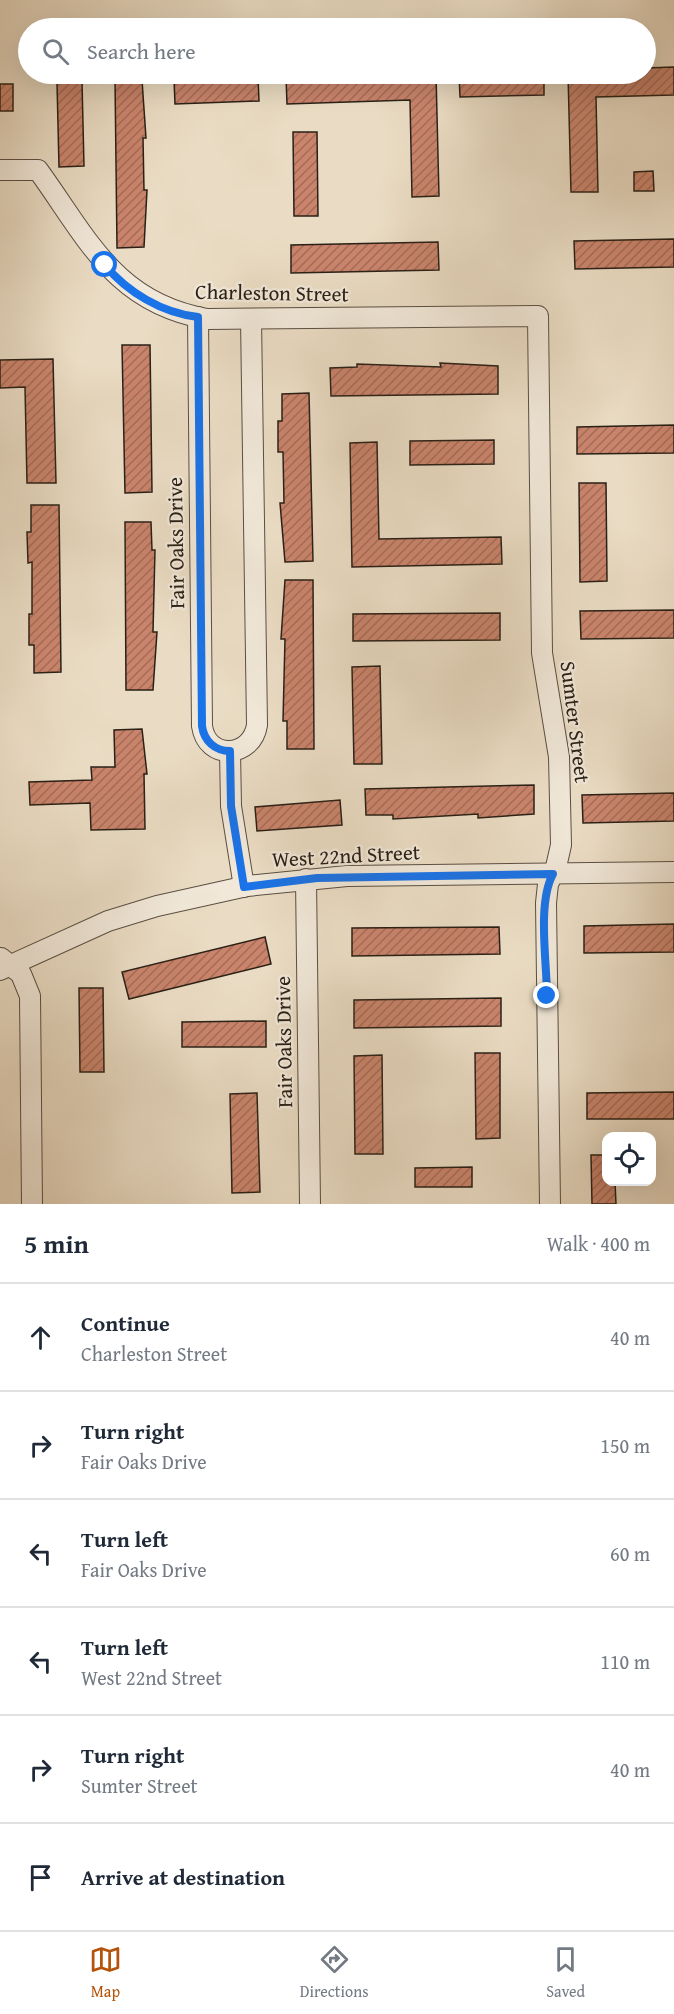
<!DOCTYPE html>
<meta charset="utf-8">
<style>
body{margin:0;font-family:"Gentium Book Plus",serif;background:#f6f6f7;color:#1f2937}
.controls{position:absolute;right:18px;bottom:18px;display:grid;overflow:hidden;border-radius:12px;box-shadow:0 6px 24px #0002}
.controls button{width:54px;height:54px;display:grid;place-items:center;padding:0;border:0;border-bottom:2px solid #e0e1e3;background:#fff;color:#1f2937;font:30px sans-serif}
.stop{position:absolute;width:18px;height:18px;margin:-14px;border:4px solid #1a73e8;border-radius:50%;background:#fff}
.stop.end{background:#1a73e8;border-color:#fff;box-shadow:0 2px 6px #0008}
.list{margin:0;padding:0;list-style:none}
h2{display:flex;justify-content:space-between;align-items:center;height:78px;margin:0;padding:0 24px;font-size:26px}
h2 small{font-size:20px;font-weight:400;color:#747a83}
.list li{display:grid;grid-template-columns:39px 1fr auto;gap:18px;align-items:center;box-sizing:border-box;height:108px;padding:0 24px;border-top:2px solid #e0e1e3}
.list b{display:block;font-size:22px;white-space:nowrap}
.list p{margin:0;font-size:20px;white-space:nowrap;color:#747a83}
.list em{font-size:20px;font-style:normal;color:#747a83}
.icon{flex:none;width:33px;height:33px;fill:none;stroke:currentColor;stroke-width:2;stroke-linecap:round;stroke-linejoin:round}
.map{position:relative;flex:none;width:674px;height:1204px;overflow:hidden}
.search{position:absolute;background:#fff;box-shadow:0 6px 24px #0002;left:18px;right:18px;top:18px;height:66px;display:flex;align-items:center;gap:15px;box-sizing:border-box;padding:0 21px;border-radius:33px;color:#747a83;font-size:22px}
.sheet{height:726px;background:#fff}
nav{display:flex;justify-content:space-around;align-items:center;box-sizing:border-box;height:84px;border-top:2px solid #e0e1e3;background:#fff;font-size:16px;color:#747a83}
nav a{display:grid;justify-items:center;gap:3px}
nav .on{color:#b45309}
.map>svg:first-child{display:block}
.building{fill:url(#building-hatch);stroke:#2a2016;stroke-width:1.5}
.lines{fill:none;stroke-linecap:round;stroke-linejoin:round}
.street-casing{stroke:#5a4f42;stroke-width:22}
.street{stroke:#f1e8d9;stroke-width:20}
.route{stroke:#1a73e8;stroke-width:8}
.labels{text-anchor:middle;stroke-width:4.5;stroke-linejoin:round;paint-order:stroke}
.street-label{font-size:21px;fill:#2a2016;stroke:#f1e8d9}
</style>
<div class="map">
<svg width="674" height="1204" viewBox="0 0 674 1204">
<defs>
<pattern id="building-hatch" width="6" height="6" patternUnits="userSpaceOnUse" patternTransform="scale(1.5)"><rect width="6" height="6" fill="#ca846c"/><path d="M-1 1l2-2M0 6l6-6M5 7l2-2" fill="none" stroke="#a46c58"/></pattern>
</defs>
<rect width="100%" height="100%" fill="#eadcc4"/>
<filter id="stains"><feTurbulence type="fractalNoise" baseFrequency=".00333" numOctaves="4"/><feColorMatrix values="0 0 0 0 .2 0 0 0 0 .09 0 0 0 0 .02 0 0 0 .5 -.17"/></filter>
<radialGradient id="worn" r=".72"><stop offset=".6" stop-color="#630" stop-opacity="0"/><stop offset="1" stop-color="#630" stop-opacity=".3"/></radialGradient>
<g class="building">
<path d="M674,67V95L596,97L598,192H571L568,74H646V68Z"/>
<path d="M436,74L439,196L412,197L410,100L287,104L286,77Z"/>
<path d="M459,74H544V95L460,97Z"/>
<path d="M258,77L259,101L175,104L174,79Z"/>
<path d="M115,80H142L146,138H143L144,190H147L144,247L117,248Z"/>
<path d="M82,82L84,166L59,167L57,83Z"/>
<rect x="0" y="84" width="13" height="27"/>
<path d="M293,132H317L318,216H294Z"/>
<path d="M653,171L654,191H634V172Z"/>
<path d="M674,239V267L575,269L574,241Z"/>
<path d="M438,242L439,270L291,273V245Z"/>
<path d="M122,345H150L152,492L125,493Z"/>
<path d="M53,359L56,483H27L25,387L0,388V360Z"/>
<path d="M440,363L498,366V394L331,396L330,368L357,367V364L441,367Z"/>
<path d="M309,393L313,561L285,562L280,503H284L283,452H278V421H282V394Z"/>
<path d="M674,425V453L577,454V427Z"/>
<path d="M494,440V464L410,465V441Z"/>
<path d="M377,442L379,539L501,537L502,564L352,567L350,443Z"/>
<path d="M579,483H606L607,581L580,582Z"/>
<path d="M31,505H59L61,672L34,673V645H29V614H32V562L28,563L27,532H31Z"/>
<path d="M125,522H151L152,550H155L153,632H157L153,690H126Z"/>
<path d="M285,580H313L314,749H287V721H283L285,639H281Z"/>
<path d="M674,610V638L581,639L580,611Z"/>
<path d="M500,613V640L353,641V614Z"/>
<path d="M380,666L382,764H354L352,667Z"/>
<path d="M142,729L147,774H144L145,829L91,830L90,803L30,805L29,782L92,780L91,767H115L114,730Z"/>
<path d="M534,785V814L478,818V814L393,819V815H366L365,789Z"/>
<path d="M674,793V821L583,823L582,795Z"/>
<path d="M340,800L342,825L257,831L255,807Z"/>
<path d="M674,924V952L584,953V926Z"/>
<path d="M499,927L500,954L352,956V928Z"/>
<path d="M265,937L271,964L129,999L122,972Z"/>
<path d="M79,988H103L104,1072H80Z"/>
<path d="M501,998V1026L354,1028V1000Z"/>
<path d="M266,1021V1047H182V1022Z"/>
<path d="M475,1053H500V1138L476,1139Z"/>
<path d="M382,1055L383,1154H355L354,1056Z"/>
<path d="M674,1092V1119H587V1093Z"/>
<path d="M257,1093L260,1192L232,1193L230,1094Z"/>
<path d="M591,1155H606V1182H615L616,1204H592Z"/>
<path d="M472,1167V1187H415V1168Z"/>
</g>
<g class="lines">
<g class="street-casing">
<g id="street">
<path d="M0,170H38C88,239 115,303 207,319L538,316L542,653L559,757L561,845L556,867L548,884L546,903L550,1204"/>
<path d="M198,317L202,726C207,761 252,758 257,725L251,319"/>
<path d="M230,751L231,806L244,887"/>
<path d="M306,879L310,1204"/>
<path d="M1,958L21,974L30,996L32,1204"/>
<path d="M0,970L108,921L157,906L247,886L347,876L674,872"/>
</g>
</g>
<use href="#street" class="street"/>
</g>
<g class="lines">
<path class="route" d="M105,265C127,292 162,313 198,317L202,726C204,741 215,751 230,751L231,806L244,887L317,878L553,874C537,903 547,963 547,996"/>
</g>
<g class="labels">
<g class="street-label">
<text transform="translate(272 293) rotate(1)" y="7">Charleston Street</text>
<text transform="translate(176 543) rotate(-91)" y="7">Fair Oaks Drive</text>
<text transform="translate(575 722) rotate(83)" y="7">Sumter Street</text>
<text transform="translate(346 856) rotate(-3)" y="7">West 22nd Street</text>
<text transform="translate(284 1042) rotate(-91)" y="7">Fair Oaks Drive</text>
</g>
</g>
<rect width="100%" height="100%" filter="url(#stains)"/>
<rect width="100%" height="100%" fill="url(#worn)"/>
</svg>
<div class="controls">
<button><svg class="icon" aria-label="locate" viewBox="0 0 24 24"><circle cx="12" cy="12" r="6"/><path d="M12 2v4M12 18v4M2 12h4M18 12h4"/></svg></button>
</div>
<div class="stop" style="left:105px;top:265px"></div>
<div class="stop end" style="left:547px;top:996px"></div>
<div class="search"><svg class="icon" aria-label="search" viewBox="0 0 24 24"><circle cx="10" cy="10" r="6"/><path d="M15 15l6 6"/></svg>Search here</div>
</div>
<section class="sheet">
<h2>5 min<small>Walk · 400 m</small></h2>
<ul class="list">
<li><svg class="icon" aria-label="ahead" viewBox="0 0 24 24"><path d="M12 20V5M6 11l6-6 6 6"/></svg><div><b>Continue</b><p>Charleston Street</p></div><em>40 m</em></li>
<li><svg class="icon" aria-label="right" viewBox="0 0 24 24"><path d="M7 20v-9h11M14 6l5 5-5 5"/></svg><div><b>Turn right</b><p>Fair Oaks Drive</p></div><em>150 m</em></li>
<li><svg class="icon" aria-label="left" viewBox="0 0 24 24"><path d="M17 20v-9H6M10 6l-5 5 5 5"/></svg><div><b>Turn left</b><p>Fair Oaks Drive</p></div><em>60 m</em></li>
<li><svg class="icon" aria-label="left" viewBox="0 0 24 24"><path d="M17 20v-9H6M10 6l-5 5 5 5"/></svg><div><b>Turn left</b><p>West 22nd Street</p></div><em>110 m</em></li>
<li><svg class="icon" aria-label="right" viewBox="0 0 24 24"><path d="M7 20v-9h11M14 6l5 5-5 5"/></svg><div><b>Turn right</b><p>Sumter Street</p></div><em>40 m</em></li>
<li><svg class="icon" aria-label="arrive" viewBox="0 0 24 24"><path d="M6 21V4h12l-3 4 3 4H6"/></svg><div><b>Arrive at destination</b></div></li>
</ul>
</section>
<nav>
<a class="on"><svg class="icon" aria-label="map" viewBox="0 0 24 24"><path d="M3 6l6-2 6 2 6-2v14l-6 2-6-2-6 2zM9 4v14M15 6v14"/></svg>Map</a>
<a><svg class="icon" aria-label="directions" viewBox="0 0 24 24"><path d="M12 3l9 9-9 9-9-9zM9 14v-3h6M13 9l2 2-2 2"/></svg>Directions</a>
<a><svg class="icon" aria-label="saved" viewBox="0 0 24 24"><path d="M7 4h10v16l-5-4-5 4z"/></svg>Saved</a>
</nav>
